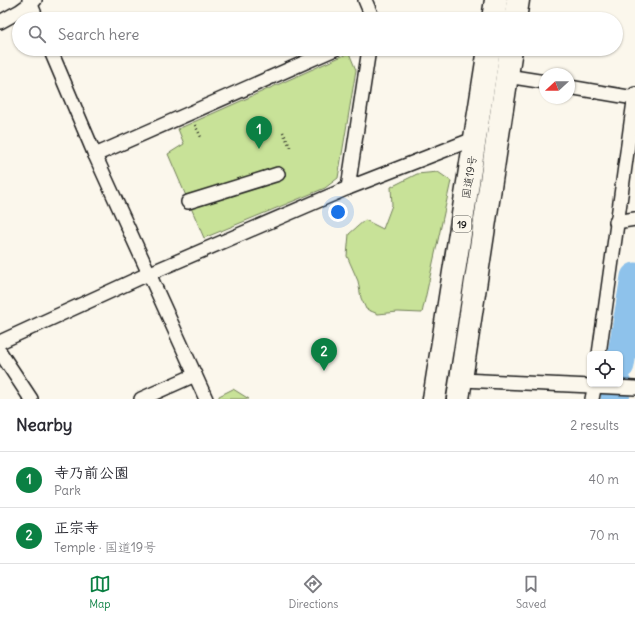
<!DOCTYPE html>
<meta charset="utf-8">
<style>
body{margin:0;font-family:Delius,"Klee One",sans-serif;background:#f7f7f7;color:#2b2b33}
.controls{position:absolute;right:12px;bottom:12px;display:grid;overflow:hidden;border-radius:6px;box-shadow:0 1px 3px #0004}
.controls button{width:36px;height:36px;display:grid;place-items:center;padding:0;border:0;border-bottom:1px solid #e1e1e2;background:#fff;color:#2b2b33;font:20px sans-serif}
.compass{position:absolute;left:539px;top:68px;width:36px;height:36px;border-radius:50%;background:#fff;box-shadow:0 1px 3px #0004;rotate:249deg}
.you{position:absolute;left:338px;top:212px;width:14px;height:14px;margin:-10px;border:3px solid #fff;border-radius:50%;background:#1a73e8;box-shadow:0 0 0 6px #1a73e833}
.badge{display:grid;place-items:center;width:26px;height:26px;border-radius:50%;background:#0b8043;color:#fff;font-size:13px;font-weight:700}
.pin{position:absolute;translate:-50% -33px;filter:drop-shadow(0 1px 2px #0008)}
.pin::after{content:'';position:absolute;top:21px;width:14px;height:12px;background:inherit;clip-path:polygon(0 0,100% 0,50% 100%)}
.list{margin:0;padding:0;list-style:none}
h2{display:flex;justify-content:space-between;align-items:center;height:52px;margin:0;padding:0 16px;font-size:17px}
h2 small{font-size:13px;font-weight:400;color:#7c7c81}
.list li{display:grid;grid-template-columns:26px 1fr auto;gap:12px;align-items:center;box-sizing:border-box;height:56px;padding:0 16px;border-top:1px solid #e1e1e2}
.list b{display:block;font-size:15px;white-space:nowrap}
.list p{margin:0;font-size:13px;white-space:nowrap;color:#7c7c81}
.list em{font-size:13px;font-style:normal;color:#7c7c81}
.icon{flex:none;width:22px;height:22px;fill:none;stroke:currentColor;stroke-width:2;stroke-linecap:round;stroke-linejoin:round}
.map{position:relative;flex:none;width:635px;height:399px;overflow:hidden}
.search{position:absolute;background:#fff;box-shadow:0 1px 3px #0004;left:12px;right:12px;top:12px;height:44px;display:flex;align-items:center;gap:10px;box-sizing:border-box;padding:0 14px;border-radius:22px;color:#7c7c81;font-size:15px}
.sheet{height:164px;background:#fff}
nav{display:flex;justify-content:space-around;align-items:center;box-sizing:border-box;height:56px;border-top:1px solid #e1e1e2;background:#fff;font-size:11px;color:#7c7c81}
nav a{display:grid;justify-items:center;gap:2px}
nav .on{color:#0b8043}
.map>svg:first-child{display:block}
.green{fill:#c8e298;stroke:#727f5a}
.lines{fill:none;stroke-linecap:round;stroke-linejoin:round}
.river{stroke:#8ec2eb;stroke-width:29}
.street-casing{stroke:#1c1c1c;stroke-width:16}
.highway-casing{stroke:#1c1c1c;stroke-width:25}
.path{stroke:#1c1c1c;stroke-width:2.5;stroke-dasharray:1 3;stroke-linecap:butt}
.street{stroke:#fbf7ec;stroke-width:13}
.highway{stroke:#fbf7ec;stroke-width:22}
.labels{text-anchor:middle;stroke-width:3;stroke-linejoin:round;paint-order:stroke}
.shield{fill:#fbf7ec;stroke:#5f5e5a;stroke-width:1}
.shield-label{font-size:10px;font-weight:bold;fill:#1c1c1c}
.street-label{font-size:11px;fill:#1c1c1c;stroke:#fbf7ec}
</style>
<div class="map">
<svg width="635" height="399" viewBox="0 0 635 399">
<rect width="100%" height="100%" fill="#fbf7ec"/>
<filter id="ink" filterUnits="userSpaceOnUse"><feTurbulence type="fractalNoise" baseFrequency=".025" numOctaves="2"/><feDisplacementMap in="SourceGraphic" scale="8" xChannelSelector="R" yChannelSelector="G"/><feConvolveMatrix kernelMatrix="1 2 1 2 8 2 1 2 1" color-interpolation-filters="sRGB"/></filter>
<g filter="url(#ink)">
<g class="green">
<path d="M349,53L356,70L338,178L325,188L204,238L168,154L184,144L178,129Z"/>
<path d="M438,172L451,181L422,313L398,312L378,314L366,309L361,298L358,281L347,256L349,234L365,220L383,229L392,205L391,187L417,174Z"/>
<path d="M233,389L249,399H219V396Z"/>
</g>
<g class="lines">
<g class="river">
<path d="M620,365L635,277"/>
<path d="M615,399L617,384"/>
</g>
<g class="street-casing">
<g id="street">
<path d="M29,0L37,19"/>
<path d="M365,0L373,19"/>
<path d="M0,22L20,11L35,0"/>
<path d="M50,49L95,155L206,399"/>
<path d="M507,76L545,82"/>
<path d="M569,87L634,98"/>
<path d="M95,155L335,49"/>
<path d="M348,188L369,49"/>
<path d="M188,202L278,174"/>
<path d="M616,222L635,219"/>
<path d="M0,342L148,274L348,188L476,138"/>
<path d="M0,352L31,399"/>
<path d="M599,354L635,94"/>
<path d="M462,380L635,388"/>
<path d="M141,399L195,375"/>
<path d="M592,399L595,384"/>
</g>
</g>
<g class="highway-casing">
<g id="highway">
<path d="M493,19L496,0"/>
<path d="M515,19L518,0"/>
<path d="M434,399L489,49"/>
<path d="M458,399L511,49"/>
</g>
</g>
<g class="path">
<path d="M195,125L202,139"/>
<path d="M283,132L291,149"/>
</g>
<use href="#street" class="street"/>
<use href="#highway" class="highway"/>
</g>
</g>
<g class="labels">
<rect class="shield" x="453" y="216" width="18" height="16" rx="3"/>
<g class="shield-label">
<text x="462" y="228">19</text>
</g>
<g class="street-label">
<text transform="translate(469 177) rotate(-81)" y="4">国道19号</text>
</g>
</g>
</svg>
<div class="controls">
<button><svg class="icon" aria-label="locate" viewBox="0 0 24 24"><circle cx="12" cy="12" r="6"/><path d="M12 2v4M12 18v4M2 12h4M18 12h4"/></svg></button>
</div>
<svg class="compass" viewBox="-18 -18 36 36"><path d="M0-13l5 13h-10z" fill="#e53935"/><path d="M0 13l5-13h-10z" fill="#7c7c81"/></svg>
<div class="you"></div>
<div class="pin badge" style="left:259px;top:149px">1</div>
<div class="pin badge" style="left:324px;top:371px">2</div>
<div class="search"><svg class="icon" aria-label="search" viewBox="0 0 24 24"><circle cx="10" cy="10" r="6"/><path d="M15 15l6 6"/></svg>Search here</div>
</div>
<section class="sheet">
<h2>Nearby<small>2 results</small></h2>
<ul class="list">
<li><span class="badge">1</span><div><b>寺乃前公園</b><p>Park</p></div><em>40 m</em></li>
<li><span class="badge">2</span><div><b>正宗寺</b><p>Temple · 国道19号</p></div><em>70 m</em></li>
</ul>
</section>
<nav>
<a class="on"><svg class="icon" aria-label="map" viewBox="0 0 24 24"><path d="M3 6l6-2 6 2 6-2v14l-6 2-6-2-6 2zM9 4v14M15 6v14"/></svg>Map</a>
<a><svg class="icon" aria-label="directions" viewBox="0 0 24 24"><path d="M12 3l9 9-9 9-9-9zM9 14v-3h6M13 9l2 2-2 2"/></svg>Directions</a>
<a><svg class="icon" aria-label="saved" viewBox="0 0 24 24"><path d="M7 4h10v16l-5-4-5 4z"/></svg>Saved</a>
</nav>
